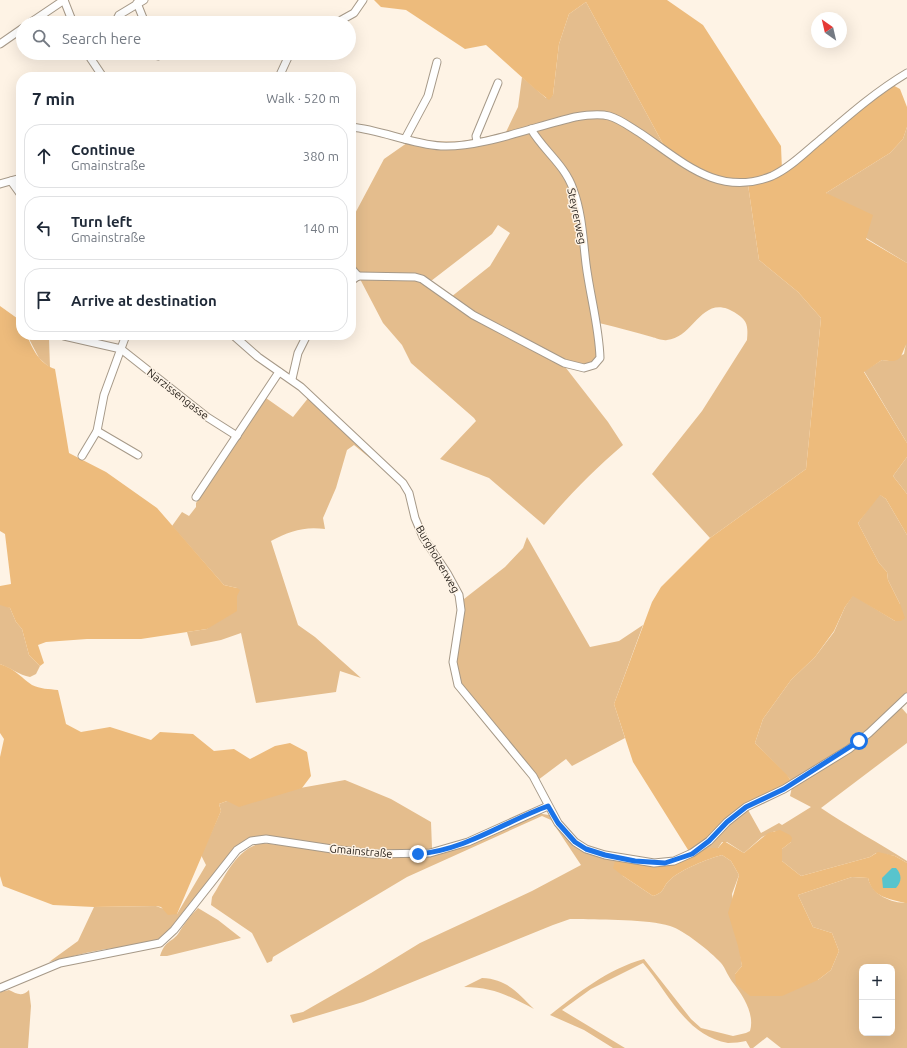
<!DOCTYPE html>
<meta charset="utf-8">
<style>
body{margin:0;font-family:Ubuntu,sans-serif;background:#f2f2f3;color:#1f2937}
.controls{position:absolute;right:12px;bottom:12px;display:grid;overflow:hidden;border-radius:8px;box-shadow:0 4px 16px #0002}
.controls button{width:36px;height:36px;display:grid;place-items:center;padding:0;border:0;border-bottom:1px solid #e0e1e3;background:#fff;color:#1f2937;font:20px sans-serif}
.compass{position:absolute;left:811px;top:12px;width:36px;height:36px;border-radius:50%;background:#fff;box-shadow:0 4px 16px #0002;rotate:326deg}
.stop{position:absolute;width:12px;height:12px;margin:-9px;border:3px solid #1a73e8;border-radius:50%;background:#fff}
.stop.end{background:#1a73e8;border-color:#fff;box-shadow:0 1px 4px #0008}
.list{margin:0;padding:0;list-style:none}
h2{display:flex;justify-content:space-between;align-items:center;height:52px;margin:0;padding:0 16px;font-size:17px}
h2 small{font-size:13px;font-weight:400;color:#747a83}
.list li{display:grid;grid-template-columns:26px 1fr auto;gap:12px;align-items:center;box-sizing:border-box;height:64px;margin:0 8px 8px;padding:0 8px;border:1px solid #e0e1e3;border-radius:16px}
.list b{display:block;font-size:15px;white-space:nowrap}
.list p{margin:0;font-size:13px;white-space:nowrap;color:#747a83}
.list em{font-size:13px;font-style:normal;color:#747a83}
.icon{flex:none;width:22px;height:22px;fill:none;stroke:currentColor;stroke-width:2;stroke-linecap:round;stroke-linejoin:round}
.map{position:relative;flex:none;width:907px;height:1048px;overflow:hidden}
.search{position:absolute;background:#fff;box-shadow:0 4px 16px #0002;left:16px;top:16px;width:340px;height:44px;display:flex;align-items:center;gap:10px;box-sizing:border-box;padding:0 14px;border-radius:22px;color:#747a83;font-size:15px}
.panel{position:absolute;background:#fff;box-shadow:0 4px 16px #0002;left:16px;top:72px;width:340px;height:268px;border-radius:16px}
.map>svg:first-child{display:block}
.green{fill:#e4bd8d;fill-rule:evenodd}
.forest{fill:#edbb7c}
.water{fill:#58c4cd}
.lines{fill:none;stroke-linecap:round;stroke-linejoin:round}
.minor-casing{stroke:#a69988;stroke-width:9}
.minor{stroke:#fff;stroke-width:7}
.route{stroke:#1a73e8;stroke-width:5}
.labels{text-anchor:middle;stroke-width:3;stroke-linejoin:round;paint-order:stroke}
.street-label{font-size:11px;fill:#251f19;stroke:#fef3e5}
</style>
<div class="map">
<svg width="907" height="1048" viewBox="0 0 907 1048">
<rect width="100%" height="100%" fill="#fef3e5"/>
<g class="green">
<path d="M586,2L669,155L705,178H747L759,260L798,292L821,318L806,469L710,538L652,474L702,411L747,340C748,327 748,321 737,314C702,290 695,338 667,340C663,341 656,338 652,337C634,332 617,327 599,323L602,359C590,377 584,370 566,368L608,422L623,445C594,470 568,496 544,525L489,478L440,459L476,421L474,418L411,363L402,345L383,323L360,279L351,272V221L384,159L414,138C452,145 469,141 506,132L518,107L522,77L546,98L553,95L559,44L569,14ZM498,225L510,233L490,266L451,297L431,281L492,234Z"/>
<path d="M907,127V263L866,238L826,193L890,153L903,139Z"/>
<path d="M27,335H45L49,338L50,368L39,358Z"/>
<path d="M906,343H907V443L864,371L882,360L889,361L904,354Z"/>
<path d="M309,397L398,481L354,445L347,450L336,488L323,518L325,529C305,526 289,531 271,541L298,625L315,637L361,678L340,671L336,692L256,703L241,633L221,640L191,646L187,632L207,629L237,588L224,585L172,526L182,512L189,516L196,507V503L266,398L293,417Z"/>
<path d="M907,457V494L893,476Z"/>
<path d="M879,494L886,499L907,535V693L868,730L842,750L772,792L790,779L755,743L763,719L791,680L815,657L834,632L845,607L853,595L895,621L900,604L888,580L887,572L879,563L858,523Z"/>
<path d="M527,537L590,647L619,641L643,625L614,704L625,738L572,766L566,759L538,780L461,685L456,666L464,599L505,567L523,548Z"/>
<path d="M3,604L10,608L16,622L22,629L29,655L40,666L36,674L30,677C19,675 11,668 0,664V605Z"/>
<path d="M900,706L907,714V743L821,808C849,827 879,843 907,861V863L895,856L876,853L870,857L801,876L782,861V849L791,842L775,831L762,837L744,853L727,842H722L718,848L700,851L732,819L747,808L761,833L779,823L782,825L811,807L790,796L792,787Z"/>
<path d="M345,780L391,799L431,822L432,848L438,849L391,852L344,848L255,836L244,841L232,851L164,936C145,948 122,946 101,950C83,953 66,958 49,962L78,941L94,907L156,906L177,914L206,865L201,855L221,811L219,804L227,801Z"/>
<path d="M536,813L549,815L570,840L616,858L623,876L653,896C666,892 662,886 671,879C680,870 710,858 722,855L731,861L739,875L732,894L742,966L735,974L818,980L831,970L839,951L832,933L813,927L798,895L852,877L868,878C872,895 891,903 907,903V1048H781L767,1037L753,1048H750L746,1041C741,1042 734,1043 728,1043C686,1036 668,992 643,963L591,989L562,1010L625,1048H613L584,1030L550,1015C579,992 608,969 644,959L691,1019L701,1028L733,1036L746,1033L750,1031C755,1014 743,996 734,984C728,977 726,969 721,963C711,952 684,930 670,926C647,919 603,920 578,919H570L553,925L363,1002L293,1023L290,1015L303,1012L371,973L420,943L532,891L581,865L551,820L542,816L407,877L273,957L272,961L267,963L252,933L211,905L212,897C225,877 236,848 262,843L385,857L426,856ZM862,967H892V1033H862Z"/>
<path d="M198,908L218,920L241,938L167,956H160C166,939 170,944 178,934C184,924 190,916 198,908Z"/>
<path d="M482,978C507,979 518,993 534,1009C509,996 493,987 464,987Z"/>
<path d="M9,990C17,994 22,997 29,990L31,1006L28,1048H0V992Z"/>
</g>
<g class="forest">
<path d="M374,0H667L703,25L781,146L782,170L887,82L900,89L907,107V127L903,139L890,153L826,193L873,215L866,239L907,263V343C900,356 903,364 882,360L864,372L907,443V457L893,476L907,494V535L886,499L880,495L858,523L879,563L887,572L888,580L900,604L905,618L901,621H895L853,596L845,607L834,631L815,657L791,680L763,719L755,743L786,774L790,779L789,781L713,833L690,853L633,762L614,704L652,602L661,587L710,538L806,469L821,318L798,292L759,260L747,178H705L669,155L586,2L569,14L559,44L553,95L549,100L535,89L486,45L465,49L406,10L381,7Z"/>
<path d="M0,306L21,321V335H27C32,349 40,364 55,369L69,453L106,472L157,508L224,585L237,588L240,590L237,596V611L207,629L141,639H87L46,642L38,645L44,663L40,666L29,655L22,629L16,622L10,608L0,605V586L11,584L5,534L0,531Z"/>
<path d="M0,664C17,670 19,676 32,685C40,689 49,689 58,690L66,724L81,732L110,727L151,740L160,732L193,734L214,751L234,749L250,759L275,746L290,743L307,752L311,776L302,788L239,807L227,801L219,804L221,811L177,914L168,915L161,907L156,906L94,907L53,905L3,886L0,876V757L4,739L0,733Z"/>
<path d="M780,830L790,835L792,838L791,842L782,849V861L801,876L870,857L878,852L895,856L907,863V903H905C889,899 872,897 868,878L852,877L798,895L813,927L832,933L839,951L831,970L818,980L782,996H750L736,984L735,974L742,966L738,946L728,913L739,875L731,861L722,855C710,858 680,870 671,879C662,886 666,892 653,896L623,876L613,868L616,858L654,865L706,848H718L724,841L744,853L768,833Z"/>
</g>
<path class="water" d="M892,868H896C902,875 902,881 896,888H883L882,878Z"/>
<g class="lines">
<g class="minor-casing">
<g id="minor">
<path d="M64,0L73,23"/>
<path d="M137,3L145,23"/>
<path d="M30,23L64,0"/>
<path d="M115,23L119,15L144,0"/>
<path d="M336,23L354,13L363,0"/>
<path d="M0,44L23,28"/>
<path d="M87,53L103,77"/>
<path d="M157,53L158,56"/>
<path d="M279,77L290,53"/>
<path d="M351,127C382,130 410,144 441,146C480,148 536,126 575,117C586,115 598,113 609,116C620,119 630,127 640,133C682,161 718,198 772,176C790,168 805,152 820,140C848,116 875,92 907,73"/>
<path d="M405,139L428,96L437,62"/>
<path d="M477,142L476,136L498,83"/>
<path d="M11,181L21,195"/>
<path d="M0,184L21,178"/>
<path d="M351,268L358,276"/>
<path d="M358,276L415,277L422,279L473,315L564,363L584,368L594,365L600,358C599,326 590,296 586,264C583,239 582,213 573,189C565,165 543,150 531,129"/>
<path d="M351,281L358,276"/>
<path d="M233,335L258,357L301,387L403,483L409,493L415,518L423,537L447,573L459,595L461,610L453,662L458,685L533,776L558,823L575,842L586,849L605,855L654,863L674,861L692,853L709,841L727,822L746,807L784,789L849,749L869,733L907,697"/>
<path d="M64,336L121,349L207,417L237,436"/>
<path d="M292,379L298,353L307,335"/>
<path d="M97,431L138,455"/>
<path d="M82,456L97,431L104,395L126,335"/>
<path d="M196,497L279,372"/>
<path d="M0,988L60,963L160,943L174,930L237,850L251,841L266,839L332,849L373,854L430,853L468,842L548,806"/>
</g>
</g>
<use href="#minor" class="minor"/>
</g>
<g class="lines">
<path class="route" d="M418,854C466,850 504,822 548,806L558,823L575,842L586,849L605,855L635,861L665,863L692,854L709,841L727,822L746,807L784,789L859,741"/>
</g>
<g class="labels">
<g class="street-label">
<text transform="translate(577 216) rotate(78)" y="4">Steyrerweg</text>
<text transform="translate(178 394) rotate(38)" y="4">Narzissengasse</text>
<text transform="translate(438 559) rotate(60)" y="4">Burgholzerweg</text>
<text transform="translate(361 851) rotate(5)" y="4">Gmainstraße</text>
</g>
</g>
</svg>
<div class="controls">
<button>+</button>
<button>−</button>
</div>
<svg class="compass" viewBox="-18 -18 36 36"><path d="M0-13l5 13h-10z" fill="#e53935"/><path d="M0 13l5-13h-10z" fill="#747a83"/></svg>
<div class="stop" style="left:859px;top:741px"></div>
<div class="stop end" style="left:418px;top:854px"></div>
<div class="search"><svg class="icon" aria-label="search" viewBox="0 0 24 24"><circle cx="10" cy="10" r="6"/><path d="M15 15l6 6"/></svg>Search here</div>
<section class="panel">
<h2>7 min<small>Walk · 520 m</small></h2>
<ul class="list">
<li><svg class="icon" aria-label="ahead" viewBox="0 0 24 24"><path d="M12 20V5M6 11l6-6 6 6"/></svg><div><b>Continue</b><p>Gmainstraße</p></div><em>380 m</em></li>
<li><svg class="icon" aria-label="left" viewBox="0 0 24 24"><path d="M17 20v-9H6M10 6l-5 5 5 5"/></svg><div><b>Turn left</b><p>Gmainstraße</p></div><em>140 m</em></li>
<li><svg class="icon" aria-label="arrive" viewBox="0 0 24 24"><path d="M6 21V4h12l-3 4 3 4H6"/></svg><div><b>Arrive at destination</b></div></li>
</ul>
</section>
</div>
